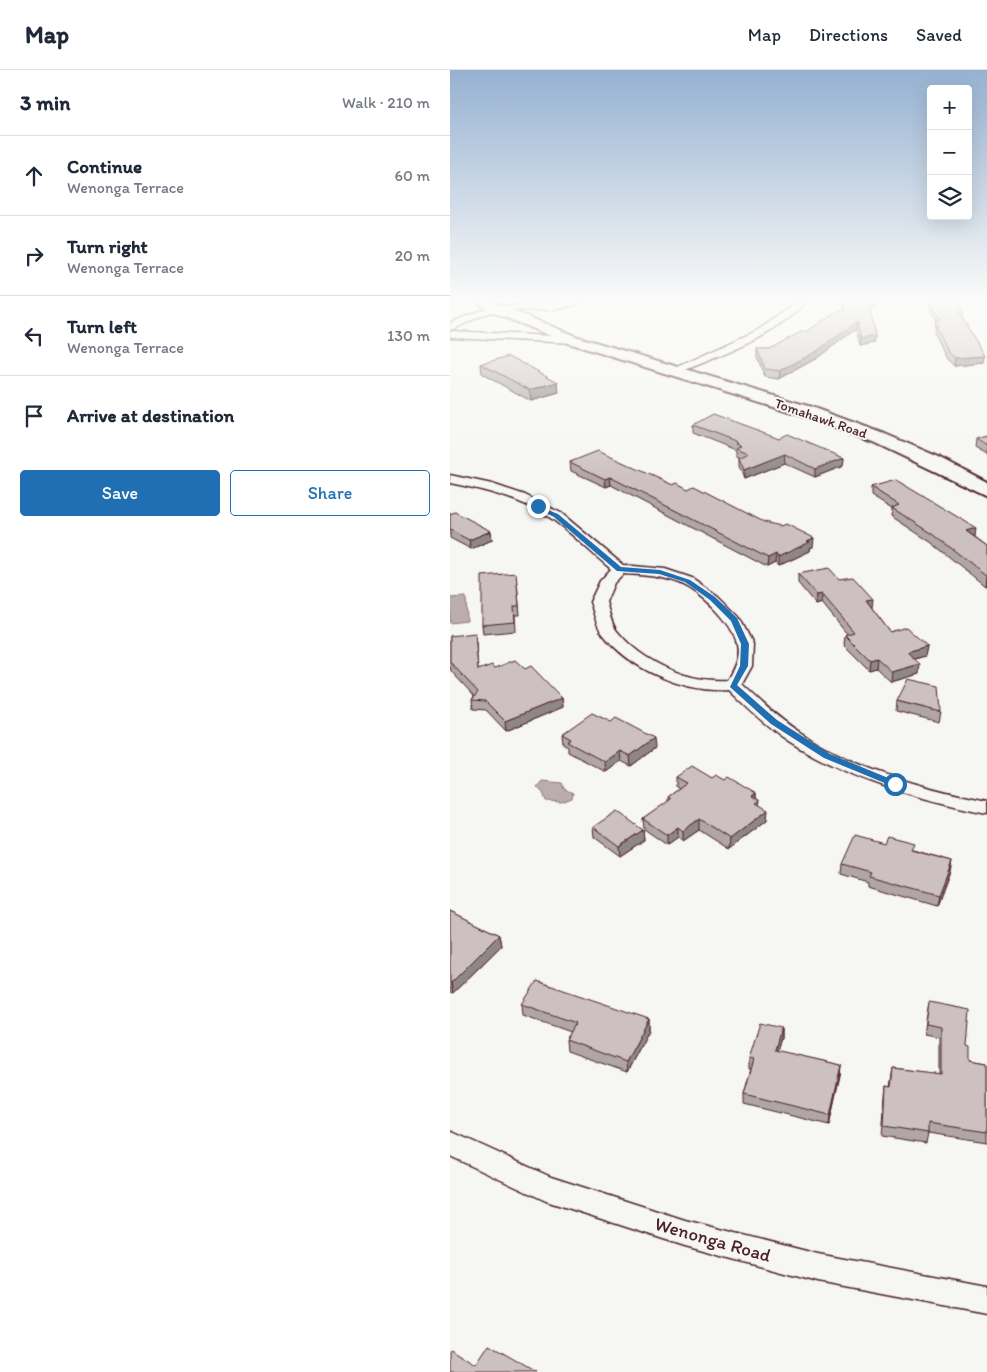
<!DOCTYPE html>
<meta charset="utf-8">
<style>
body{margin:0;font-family:Itim,sans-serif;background:#f2f2f3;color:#1f2937}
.controls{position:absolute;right:15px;top:15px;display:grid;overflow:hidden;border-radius:5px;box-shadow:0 5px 20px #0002}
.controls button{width:45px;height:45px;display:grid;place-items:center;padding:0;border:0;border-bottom:1px solid #e0e1e3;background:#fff;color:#1f2937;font:25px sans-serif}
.stop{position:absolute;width:15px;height:15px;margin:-11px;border:4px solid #1f6fb2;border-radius:50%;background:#fff}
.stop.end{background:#1f6fb2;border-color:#fff;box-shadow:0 1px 5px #0008}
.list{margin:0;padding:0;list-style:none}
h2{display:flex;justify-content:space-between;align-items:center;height:65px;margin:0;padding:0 20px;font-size:21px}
h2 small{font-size:16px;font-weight:400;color:#747a83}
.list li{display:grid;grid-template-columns:32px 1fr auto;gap:15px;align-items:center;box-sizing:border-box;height:80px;padding:0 20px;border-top:1px solid #e0e1e3}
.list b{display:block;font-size:19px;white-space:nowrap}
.list p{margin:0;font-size:16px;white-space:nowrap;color:#747a83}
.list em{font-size:16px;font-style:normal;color:#747a83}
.actions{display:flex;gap:10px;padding:15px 20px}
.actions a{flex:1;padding:11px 0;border:1px solid #1f6fb2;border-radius:5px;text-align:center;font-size:18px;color:#1f6fb2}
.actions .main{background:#1f6fb2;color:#fff}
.icon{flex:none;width:28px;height:28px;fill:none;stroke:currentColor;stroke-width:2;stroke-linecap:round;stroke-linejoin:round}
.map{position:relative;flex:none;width:537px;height:1302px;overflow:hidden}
header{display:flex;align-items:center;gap:30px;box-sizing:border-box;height:70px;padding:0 25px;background:#fff;border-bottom:1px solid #e0e1e3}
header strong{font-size:24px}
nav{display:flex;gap:28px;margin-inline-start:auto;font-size:18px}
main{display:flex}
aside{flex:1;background:#fff}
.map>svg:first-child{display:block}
.water{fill:#bbadae;stroke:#8e747a}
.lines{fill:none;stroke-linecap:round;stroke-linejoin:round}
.street-casing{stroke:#4a1f2b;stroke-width:3}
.secondary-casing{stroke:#4a1f2b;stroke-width:4}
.street{fill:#f6f6f2;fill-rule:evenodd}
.secondary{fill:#f6f6f2;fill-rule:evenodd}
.wall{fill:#afa6a5;stroke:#4a1f2b}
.shaded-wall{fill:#8f8786;stroke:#4a1f2b}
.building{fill:#ccc1c0;stroke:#4a1f2b}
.route{fill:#1f6fb2}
.labels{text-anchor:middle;stroke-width:4;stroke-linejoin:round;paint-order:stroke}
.far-street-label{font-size:14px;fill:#4a1f2b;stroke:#f6f6f2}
.near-street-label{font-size:19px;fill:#4a1f2b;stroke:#f6f6f2}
</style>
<header>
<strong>Map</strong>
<nav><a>Map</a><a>Directions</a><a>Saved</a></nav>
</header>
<main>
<aside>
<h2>3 min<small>Walk · 210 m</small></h2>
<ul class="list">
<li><svg class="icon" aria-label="ahead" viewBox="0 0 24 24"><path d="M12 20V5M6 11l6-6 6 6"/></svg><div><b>Continue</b><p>Wenonga Terrace</p></div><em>60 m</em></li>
<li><svg class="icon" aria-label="right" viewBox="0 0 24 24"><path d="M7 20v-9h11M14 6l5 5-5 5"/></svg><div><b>Turn right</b><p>Wenonga Terrace</p></div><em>20 m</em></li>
<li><svg class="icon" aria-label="left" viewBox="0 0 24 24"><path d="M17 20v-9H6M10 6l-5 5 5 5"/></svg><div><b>Turn left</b><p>Wenonga Terrace</p></div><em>130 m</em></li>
<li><svg class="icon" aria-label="arrive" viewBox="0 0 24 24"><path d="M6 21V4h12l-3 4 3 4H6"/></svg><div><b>Arrive at destination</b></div></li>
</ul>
<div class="actions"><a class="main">Save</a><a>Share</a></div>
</aside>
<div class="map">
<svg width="537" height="1302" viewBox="0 0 537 1302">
<rect width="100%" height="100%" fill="#f6f6f2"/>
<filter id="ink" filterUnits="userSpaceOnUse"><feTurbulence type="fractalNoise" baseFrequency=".02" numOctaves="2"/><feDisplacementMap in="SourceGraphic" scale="10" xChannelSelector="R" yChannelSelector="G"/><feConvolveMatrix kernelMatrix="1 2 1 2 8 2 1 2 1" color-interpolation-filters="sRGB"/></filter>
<g filter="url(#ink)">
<g class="water">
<path d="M16,527L17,551L0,553V528Z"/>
<path d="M92,711L112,713L114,719L123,723L122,728L112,732L96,731L93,723L87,717Z"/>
</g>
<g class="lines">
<g class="street-casing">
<g id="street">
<path d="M123,228H137C116,246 71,238 46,241C31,243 15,256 0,260V253L44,235L64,236L109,232Z"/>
<path d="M349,228H359C327,268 273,284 228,303L224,304L219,301L308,260L338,239Z"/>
<path d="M0,261L123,267L128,270L123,273L0,267Z"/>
<path d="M0,405L42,414L75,425L111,443L173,495L215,499L242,508L268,526L289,547L303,574L302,596L292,614C311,632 329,649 351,663C406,700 473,718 537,731V743C469,729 400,710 340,672C318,658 298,639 279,620C235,623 180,600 153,564C146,556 144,542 140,532L150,511L161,499C141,483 122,463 102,449C72,429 35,420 0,413ZM173,504C192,505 211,506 230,513C251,522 282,551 287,574C290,587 284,599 277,610C238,613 192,592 167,561C161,554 159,541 156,532L164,513Z"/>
<path d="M0,1061L101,1107L235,1150L368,1184L537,1216V1244L368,1212L235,1176L96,1131L0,1086Z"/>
</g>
</g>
<g class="secondary-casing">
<path id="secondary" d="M23,228H39L49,235L128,267L358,336L435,364L489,387L537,412V426L423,372L346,344L118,273L39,241Z"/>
</g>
<use href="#street" class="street"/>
<use href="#secondary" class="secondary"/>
</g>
<g class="wall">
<path d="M394,228H434V230L420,240L425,266L424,273L410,276L406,259L367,288L329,309L315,307L307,287V279H319L356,262L394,241Z"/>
<path d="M479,228H505L513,242L512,248L535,286L534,293L504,296L497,289L484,264L485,250H486L478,234Z"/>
<path d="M31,294L109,323L81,331L32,304Z"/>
<path d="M243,355L329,368L394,388L393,396L365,407L334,393L294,409L289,396V387L286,386V380L243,363Z"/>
<path d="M537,366V385L525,378L526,369Z"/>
<path d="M120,392L363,477L360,478V481L328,496L325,493L317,497L161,415L156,417L121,401Z"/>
<path d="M421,417L525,467L537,476V515L535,516L482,473L441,446L442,439L421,426Z"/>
<path d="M0,444L41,461L42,470L21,479L0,468Z"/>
<path d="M348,504L389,509L422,538L440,562L477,576L475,586L465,589L469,604L441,612L426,598L419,600L394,575L395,565L397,564L372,533L366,535L348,513Z"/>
<path d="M67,512L70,545H65L66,561L33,564L32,555Z"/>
<path d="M0,566L26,572L28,600L45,598L75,599L112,628L113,637L56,661L36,640L23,639L22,630L24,626L1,601L0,593Z"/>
<path d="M447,631L491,642L489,652L446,641Z"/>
<path d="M112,664L205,678L181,696L171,691L156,702L118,682V677L113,674Z"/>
<path d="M226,707L262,708L275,710L306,723V728L310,731L309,735L317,750L279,779L249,760L233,771L228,767L217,775L194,759L193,749L218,732V727L229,719L226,717Z"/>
<path d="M143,757L193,760L194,770L170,786L144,767Z"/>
<path d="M463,780L502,791L500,801L487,836L418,816V812L391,804L392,794Z"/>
<path d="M0,841L49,865L51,876L3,923L0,922Z"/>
<path d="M479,932L517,976L520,990L537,993V1072L478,1063L476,1073L432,1066L435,1026L436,1016L440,1017L443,998L489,1004V967L474,964Z"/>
<path d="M72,934L199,949V960L177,1002L117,981L116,970L121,962L73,945Z"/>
<path d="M331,958V968L327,981L391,995L390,1005L379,1055L294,1034V1024L301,999H299V988Z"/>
</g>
<g class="shaded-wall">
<path d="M429,228H434V230L419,241V234Z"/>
<path d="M407,252L406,259L367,288L329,309L330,301Z"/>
<path d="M425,266L424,273L410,276L411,269Z"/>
<path d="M535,286L534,293L504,296L505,288Z"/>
<path d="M108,312L109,323L81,331L80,320Z"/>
<path d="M335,384L334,393L294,409V400Z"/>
<path d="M394,388L393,396L365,407V399Z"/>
<path d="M160,407L161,415L156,417L155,409Z"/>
<path d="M526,458L525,467L516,461Z"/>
<path d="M41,461L42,470L21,479L19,470Z"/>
<path d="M364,468L363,477L360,478V481L328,496V487Z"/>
<path d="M326,484L325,493L317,497L318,488Z"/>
<path d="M536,506H537V515L535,516Z"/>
<path d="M372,524V533L366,535L367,525Z"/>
<path d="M423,529L422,538L416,530Z"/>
<path d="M477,576L475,586L456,591L457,582Z"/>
<path d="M427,588L426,598L419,600L420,590Z"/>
<path d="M470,594L469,604L441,612L442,602Z"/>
<path d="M112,628L113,637L56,661L55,651Z"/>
<path d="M204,668L205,678L181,696L180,686Z"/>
<path d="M170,681L171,691L156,702L155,692Z"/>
<path d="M306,723V733L302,726Z"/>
<path d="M318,740L317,750L279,779L280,769Z"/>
<path d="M249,749V760L233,771V761Z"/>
<path d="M228,757V767L217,775V765Z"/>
<path d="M193,760L194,770L170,786L169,776Z"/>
<path d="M502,791L500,801L487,836L489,825Z"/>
<path d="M49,865L51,876L3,923L1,913Z"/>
<path d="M199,949V960L177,1002L176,992Z"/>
<path d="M331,958V968L324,991L325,980Z"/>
<path d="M391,995L390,1005L379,1055L380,1045Z"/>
</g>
<g class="building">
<path d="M394,228H429L419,234L425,266L411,269L407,252L367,281L330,301L315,299L307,279H319L353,261L356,262L389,240L395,241Z"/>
<path d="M479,228H505L513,242H508L535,286L505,288L498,282L485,256H488L485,250H490Z"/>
<path d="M59,286L108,312L80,320L31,294Z"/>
<path d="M263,344L329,368L337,364L394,388L365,399L335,384L294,400L289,388L299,383L286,378L291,375L286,373L288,372L243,355Z"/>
<path d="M537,366V376L526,369Z"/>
<path d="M148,381L223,415L227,413L238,419L244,416L314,452L330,456L336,454L364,468L357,471L360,472L328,487L326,484L318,488L160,407L155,409L120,392Z"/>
<path d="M446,410L526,458L516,461L537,476V506L483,464L442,438L449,435L421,417Z"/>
<path d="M5,442L41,461L19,470L0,460V444Z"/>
<path d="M379,498L389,509L403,507L423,529L416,530L440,562L456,557L477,576L457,582L470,594L442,602L427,588L420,590L395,565L404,562L372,524L367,525L348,504Z"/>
<path d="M66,503L69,536H64L65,552L32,555V506Z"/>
<path d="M25,563L28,600L42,595L45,598L65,590L75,599L81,596L112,628L55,651L35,631L22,630L28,622L0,592V566Z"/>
<path d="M458,609L489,616L491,642L447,631Z"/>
<path d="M142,643L161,652L166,648L204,668L180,686L170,681L155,692L117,672L121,669L112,664Z"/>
<path d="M242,696L262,708L266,705L275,710L279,707L306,723L302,726L310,731L306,733L318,740L280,769L249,749L233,761L228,757L217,765L193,749L221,729L218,727L237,713L226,707Z"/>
<path d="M167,741L193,760L169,776L143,757Z"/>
<path d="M405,765L434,773L437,766L464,773L461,780L502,791L489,825L419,806L421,802L392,794Z"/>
<path d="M0,841L49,865L1,913L0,912Z"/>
<path d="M87,911L199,949L176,992L116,970L126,953L72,934Z"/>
<path d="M479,932L520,940L517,976L520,977V990L537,993V1062L478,1053V1063L434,1056L436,1016L441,1017L443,998L491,1004V957L476,954Z"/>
<path d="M310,953L331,958L325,980L391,995L380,1045L294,1024L304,989L299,988Z"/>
<path d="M39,1275L86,1302H0V1281L1,1279L26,1295Z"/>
</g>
</g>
<linearGradient id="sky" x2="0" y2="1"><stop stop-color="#96b1d1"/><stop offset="0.56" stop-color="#fbfbf9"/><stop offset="1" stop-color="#fbfbf9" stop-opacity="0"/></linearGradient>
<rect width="537" height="410" fill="url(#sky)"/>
<path class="route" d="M85,435L108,444L171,497L210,500L240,510L265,527L287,548L299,574L298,596L287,615L327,650L380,684L448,712V716H442L374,688L321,654L280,617L290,596L291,574L281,551L260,530L235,512L209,504L167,501L104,447L85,437Z"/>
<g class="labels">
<g class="far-street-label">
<text transform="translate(371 348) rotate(19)" y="5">Tomahawk Road</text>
</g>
<g class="near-street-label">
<text transform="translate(263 1169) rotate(16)" y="7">Wenonga Road</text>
</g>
</g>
</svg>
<div class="controls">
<button>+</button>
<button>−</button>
<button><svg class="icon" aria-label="layers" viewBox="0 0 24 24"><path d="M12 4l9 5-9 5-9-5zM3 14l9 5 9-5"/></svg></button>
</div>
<div class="stop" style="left:445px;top:714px"></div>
<div class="stop end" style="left:88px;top:436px"></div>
</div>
</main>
